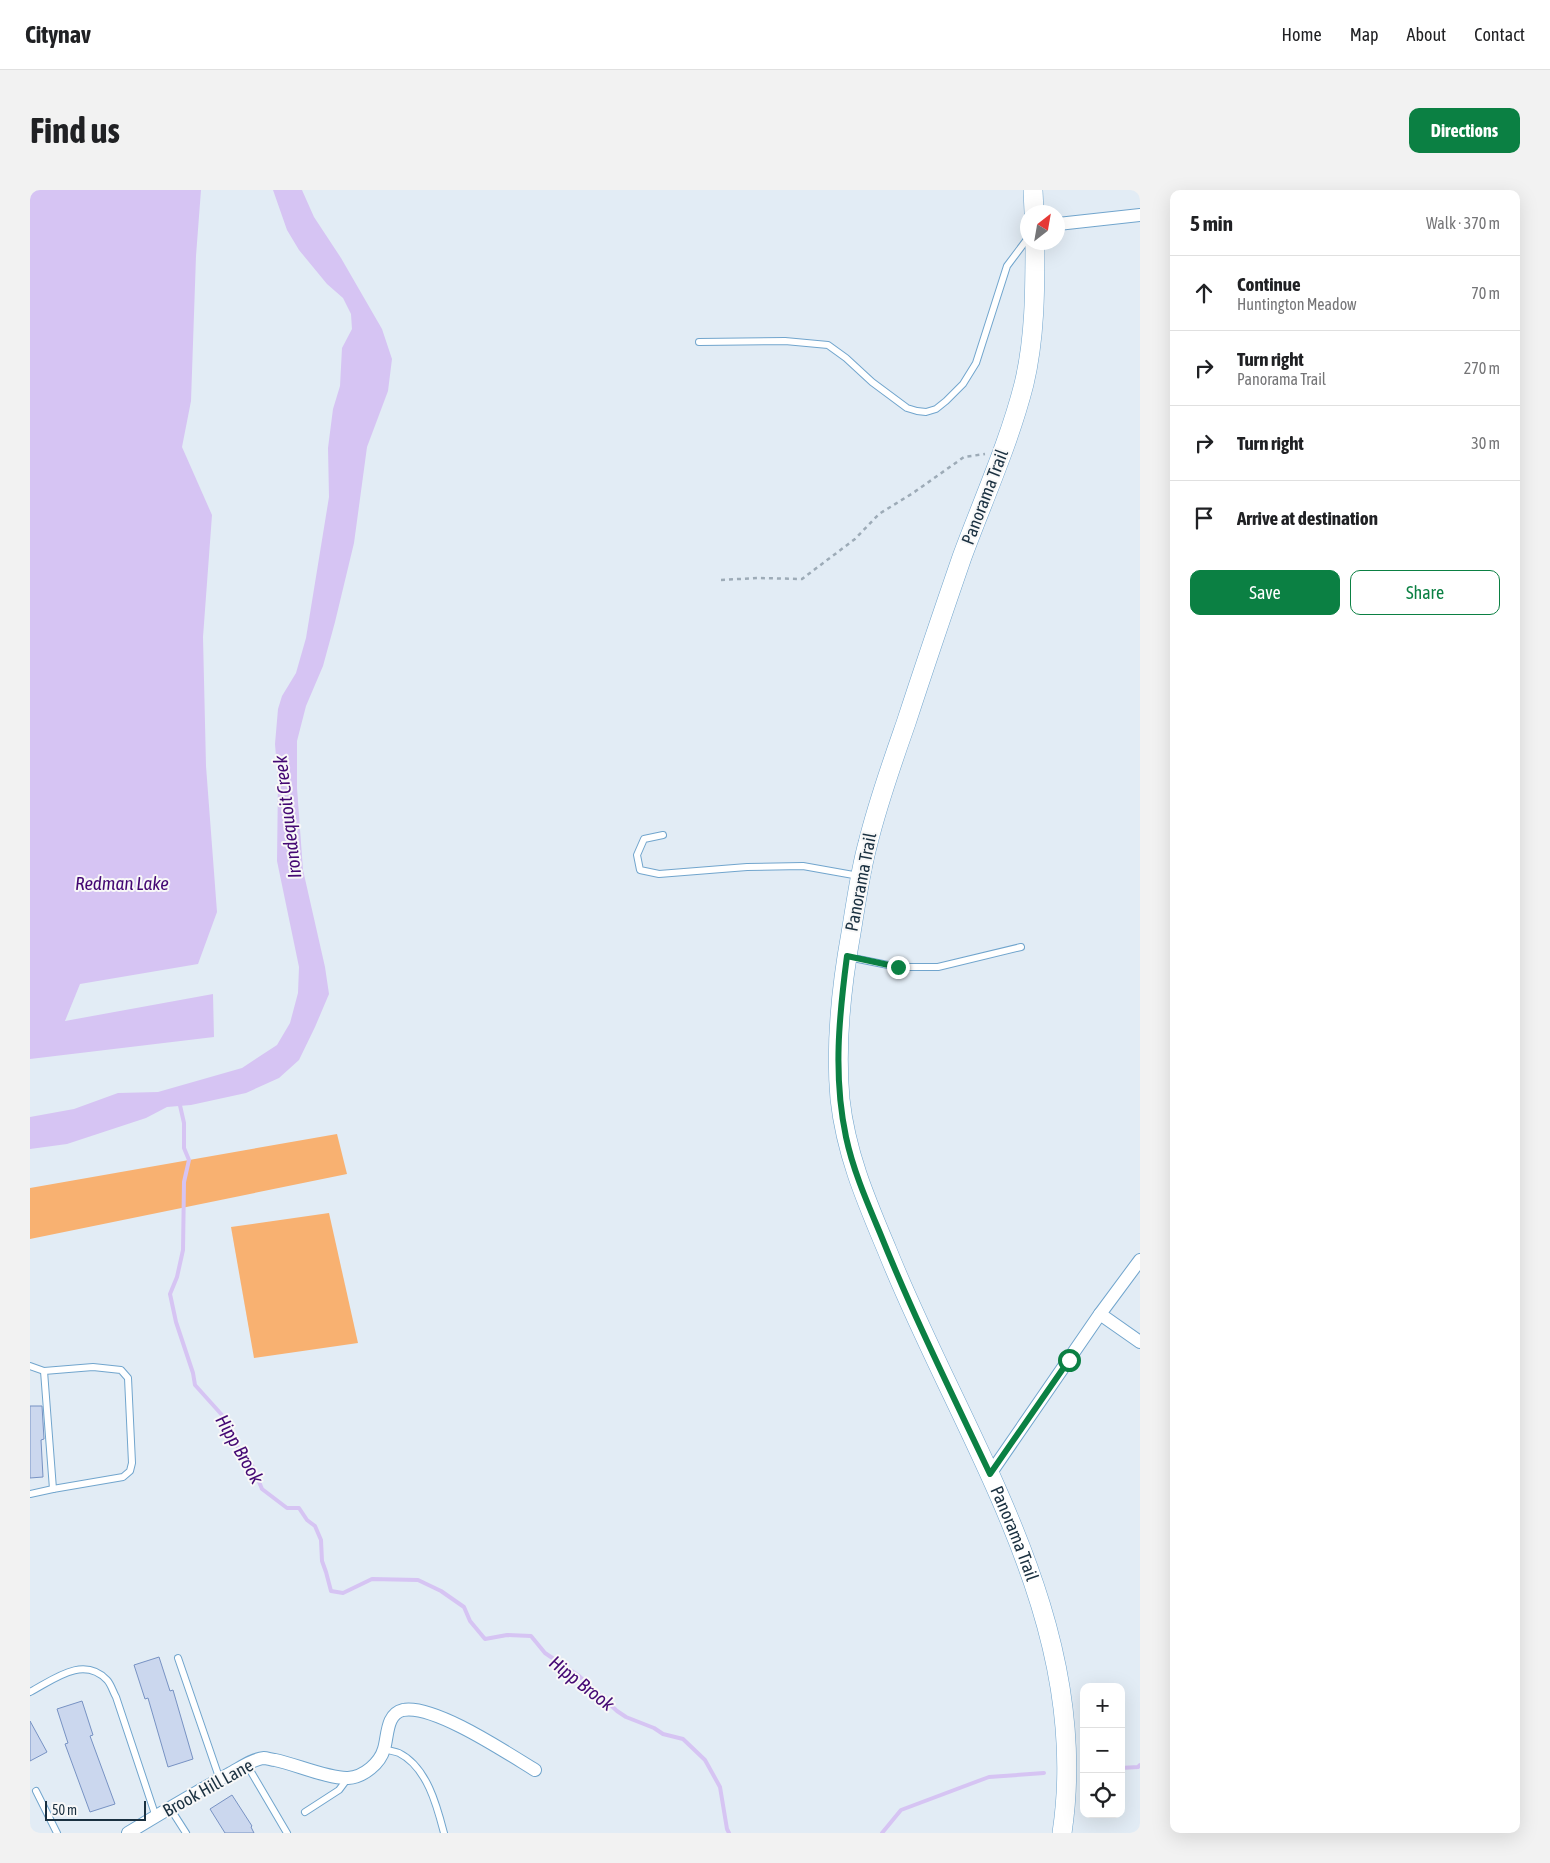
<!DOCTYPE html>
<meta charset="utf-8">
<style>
body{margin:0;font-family:"Asap Condensed",sans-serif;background:#f2f2f2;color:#202124}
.controls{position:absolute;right:15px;bottom:15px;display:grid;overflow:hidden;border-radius:10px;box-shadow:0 5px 20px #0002}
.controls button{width:45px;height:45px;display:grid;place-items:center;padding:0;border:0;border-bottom:1px solid #e0e0e0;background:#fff;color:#202124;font:25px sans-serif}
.compass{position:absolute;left:990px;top:15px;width:45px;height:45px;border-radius:50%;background:#fff;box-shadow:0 5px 20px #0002;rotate:31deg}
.scale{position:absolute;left:15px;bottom:12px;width:101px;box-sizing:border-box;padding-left:5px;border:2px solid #1a3040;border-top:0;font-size:14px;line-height:18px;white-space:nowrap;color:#1a3040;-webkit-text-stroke:4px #f8f8f8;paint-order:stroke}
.stop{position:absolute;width:15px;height:15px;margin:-11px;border:4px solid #0b8043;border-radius:50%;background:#fff}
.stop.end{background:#0b8043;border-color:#fff;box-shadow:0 1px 5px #0008}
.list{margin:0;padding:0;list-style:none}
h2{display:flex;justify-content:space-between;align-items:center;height:65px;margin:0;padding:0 20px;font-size:21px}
h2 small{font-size:16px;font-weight:400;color:#757577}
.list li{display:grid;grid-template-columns:32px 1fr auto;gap:15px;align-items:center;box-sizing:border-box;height:75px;padding:0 20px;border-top:1px solid #e0e0e0}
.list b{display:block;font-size:19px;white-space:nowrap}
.list p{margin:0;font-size:16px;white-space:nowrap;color:#757577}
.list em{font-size:16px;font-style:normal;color:#757577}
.actions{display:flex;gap:10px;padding:15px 20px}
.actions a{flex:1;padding:11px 0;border:1px solid #0b8043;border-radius:10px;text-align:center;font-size:18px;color:#0b8043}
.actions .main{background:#0b8043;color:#fff}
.icon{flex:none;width:28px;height:28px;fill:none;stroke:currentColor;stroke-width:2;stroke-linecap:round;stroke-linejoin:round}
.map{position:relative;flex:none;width:1110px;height:1643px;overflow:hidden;border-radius:10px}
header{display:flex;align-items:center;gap:30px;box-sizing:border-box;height:70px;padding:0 25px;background:#fff;border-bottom:1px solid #e0e0e0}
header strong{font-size:24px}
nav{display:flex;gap:28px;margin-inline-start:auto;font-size:18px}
.intro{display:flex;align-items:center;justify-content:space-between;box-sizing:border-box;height:120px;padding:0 30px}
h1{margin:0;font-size:35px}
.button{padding:12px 22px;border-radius:10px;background:#0b8043;color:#fff;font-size:18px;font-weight:700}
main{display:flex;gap:30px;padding:0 30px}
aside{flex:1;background:#fff;border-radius:10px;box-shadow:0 5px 20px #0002}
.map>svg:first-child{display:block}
.green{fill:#f8b171}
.water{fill:#d6c4f3}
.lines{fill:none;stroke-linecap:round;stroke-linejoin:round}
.stream{stroke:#d6c4f3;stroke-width:4}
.building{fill:#cbd7ee;stroke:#7792c3}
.lane-casing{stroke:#71a5cd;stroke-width:8}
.street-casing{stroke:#71a5cd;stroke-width:14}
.secondary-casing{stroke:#71a5cd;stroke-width:20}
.path{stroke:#9dabb7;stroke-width:2.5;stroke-dasharray:4 4;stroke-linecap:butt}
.lane{stroke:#fff;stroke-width:6}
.street{stroke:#fff;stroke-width:12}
.secondary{stroke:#fff;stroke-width:19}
.route{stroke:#0b8043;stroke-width:6}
.labels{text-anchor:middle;stroke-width:4;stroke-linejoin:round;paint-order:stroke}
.street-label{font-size:18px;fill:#1a3040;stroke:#f8f8f8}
.water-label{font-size:19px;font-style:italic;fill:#440873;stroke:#f8f8f8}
</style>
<header>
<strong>Citynav</strong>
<nav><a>Home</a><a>Map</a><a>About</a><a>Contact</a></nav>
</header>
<div class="intro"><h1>Find us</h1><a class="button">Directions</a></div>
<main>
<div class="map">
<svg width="1110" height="1643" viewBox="0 0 1110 1643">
<rect width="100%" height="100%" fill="#e2ecf5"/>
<g class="green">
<path d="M307,944L317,984L0,1049V998Z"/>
<path d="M299,1023L328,1153L224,1168L201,1037Z"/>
</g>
<g class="water">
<path d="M0,0H171L166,66L161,211L152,257L182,325L173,447L176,576L187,722L168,774L50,794L35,831L183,804L184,847L0,869Z"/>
<path d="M243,0H272L284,27L311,68L352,139L362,169L358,201L337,257L324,353L305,432L293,476L276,516L267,551V598L273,680L295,777L299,804L285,837L269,870L249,888L216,903L161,915L137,917L116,928L37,954L0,959V927L44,919L88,903L128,902L212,878L247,855L260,833L268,803L269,777L247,671L248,591L245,554L248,519L252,506L266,483L276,448L299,307L298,258L303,219L310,196L312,158L322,139L321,124L313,108L297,94L269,60L257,40Z"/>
</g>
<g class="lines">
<g class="stream">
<path d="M149,911L154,933V958L159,970L154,992L153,1060L147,1087L140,1104L146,1132L163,1183L165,1195L192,1225L201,1248L222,1275L232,1299L257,1318H269L277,1330L285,1336L291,1350L292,1371L296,1382L301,1401L313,1403L342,1389L388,1390L411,1401L434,1417L440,1431L455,1449L477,1445L501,1446L515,1463L549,1486L587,1521L596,1527L624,1538L633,1544L653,1549L675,1570L690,1597L697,1639L699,1643"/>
<path d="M1091,1578L1108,1577L1110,1575"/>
<path d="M852,1643L871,1620L959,1587L1014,1583"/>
</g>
</g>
<g class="building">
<path d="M0,1216H12L14,1249L11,1250L13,1287L0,1288Z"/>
<path d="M129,1467L140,1501L143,1500L163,1569L138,1577L118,1508L115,1509L104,1475Z"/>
<path d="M52,1511L63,1545L60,1546L85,1614L60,1622L35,1554L38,1553L27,1519Z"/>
<path d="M0,1531L17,1562L0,1571Z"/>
<path d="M202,1605L222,1636L221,1637L224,1643H195L180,1619Z"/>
</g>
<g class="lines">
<g class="lane-casing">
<g id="lane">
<path d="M669,152L755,151L798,155L816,168L842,192L877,218L887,221L896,222L906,219L916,211L933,194L946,173L977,76L998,48"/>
<path d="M633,645L614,649L607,665L610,680L629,684L717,677L773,676L829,686"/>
<path d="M818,767L868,777H908L991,757"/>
<path d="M0,1176L14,1181L63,1177L91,1180L98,1188L102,1273L100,1281L93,1287L23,1299L0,1304"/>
<path d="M14,1181L23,1299"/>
<path d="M148,1468L190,1590"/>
<path d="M0,1502C23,1490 53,1465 77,1490C81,1494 83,1502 86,1507L126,1627"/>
<path d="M354,1559C359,1561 365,1561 369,1563C397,1577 407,1616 414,1643"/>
<path d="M217,1575L257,1643"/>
<path d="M6,1601L27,1643"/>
<path d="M140,1618L156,1643"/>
<path d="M275,1622L309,1600L318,1588"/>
</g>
</g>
<g class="street-casing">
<g id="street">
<path d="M1028,34L1110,25"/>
<path d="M1070,1124L1110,1152"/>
<path d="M960,1284L1070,1124L1110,1070"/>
<path d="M98,1643C131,1623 165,1603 199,1584C209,1579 222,1569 234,1568C237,1568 242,1570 245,1570C265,1574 299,1589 318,1588C334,1587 350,1573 354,1559C358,1546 356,1524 373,1520C404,1514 477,1563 505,1580"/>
</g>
</g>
<g class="secondary-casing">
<g id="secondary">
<path d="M1003,0L1004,22"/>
<path id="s1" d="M1005,52C1005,100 1005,148 994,194C979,253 953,310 932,367C913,422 894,478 876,533C862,573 848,612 838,653C830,682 826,713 821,743C811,798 805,853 810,909C816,964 836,1010 857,1060C932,1248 1064,1430 1032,1643"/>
</g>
</g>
<path class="path" d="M691,390L727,388L772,389L825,349L849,324L883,303L934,267L955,264"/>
<use href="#lane" class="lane"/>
<use href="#street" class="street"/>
<use href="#secondary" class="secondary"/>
</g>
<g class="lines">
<path class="route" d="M868,777L817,766C809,827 803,886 816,947C823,980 837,1012 850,1043C883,1125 922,1204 960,1284L1039,1170"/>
</g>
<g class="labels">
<g class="street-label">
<text transform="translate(955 307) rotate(-69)" y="6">Panorama Trail</text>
<text transform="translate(831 692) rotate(-79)" y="6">Panorama Trail</text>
<text dy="6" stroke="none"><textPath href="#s1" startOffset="1356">Panorama Trail</textPath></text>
<text transform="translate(178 1598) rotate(-29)" y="6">Brook Hill Lane</text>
</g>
<g class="water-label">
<text transform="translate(257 627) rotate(-97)" y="7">Irondequoit Creek</text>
<text x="92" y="700">Redman Lake</text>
<text transform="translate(210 1259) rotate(60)" y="7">Hipp Brook</text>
<text transform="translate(552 1493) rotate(38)" y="7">Hipp Brook</text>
</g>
</g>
</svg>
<div class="controls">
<button>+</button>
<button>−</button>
<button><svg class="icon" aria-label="locate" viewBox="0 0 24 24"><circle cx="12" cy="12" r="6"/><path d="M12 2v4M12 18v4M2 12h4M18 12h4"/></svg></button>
</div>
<svg class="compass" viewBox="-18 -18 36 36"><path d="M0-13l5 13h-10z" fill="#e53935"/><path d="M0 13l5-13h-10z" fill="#757577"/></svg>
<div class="scale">50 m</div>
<div class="stop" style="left:1039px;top:1170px"></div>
<div class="stop end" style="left:868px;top:777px"></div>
</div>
<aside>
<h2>5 min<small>Walk · 370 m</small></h2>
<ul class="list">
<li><svg class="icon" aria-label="ahead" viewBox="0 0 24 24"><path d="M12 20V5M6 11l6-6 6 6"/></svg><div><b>Continue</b><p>Huntington Meadow</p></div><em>70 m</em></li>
<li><svg class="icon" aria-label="right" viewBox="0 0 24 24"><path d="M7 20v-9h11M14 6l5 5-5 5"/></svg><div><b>Turn right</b><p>Panorama Trail</p></div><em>270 m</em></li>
<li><svg class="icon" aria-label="right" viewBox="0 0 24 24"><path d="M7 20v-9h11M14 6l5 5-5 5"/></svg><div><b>Turn right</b></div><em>30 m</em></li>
<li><svg class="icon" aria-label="arrive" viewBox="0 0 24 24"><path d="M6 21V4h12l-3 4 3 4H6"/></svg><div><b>Arrive at destination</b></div></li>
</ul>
<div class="actions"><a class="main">Save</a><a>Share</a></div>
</aside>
</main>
